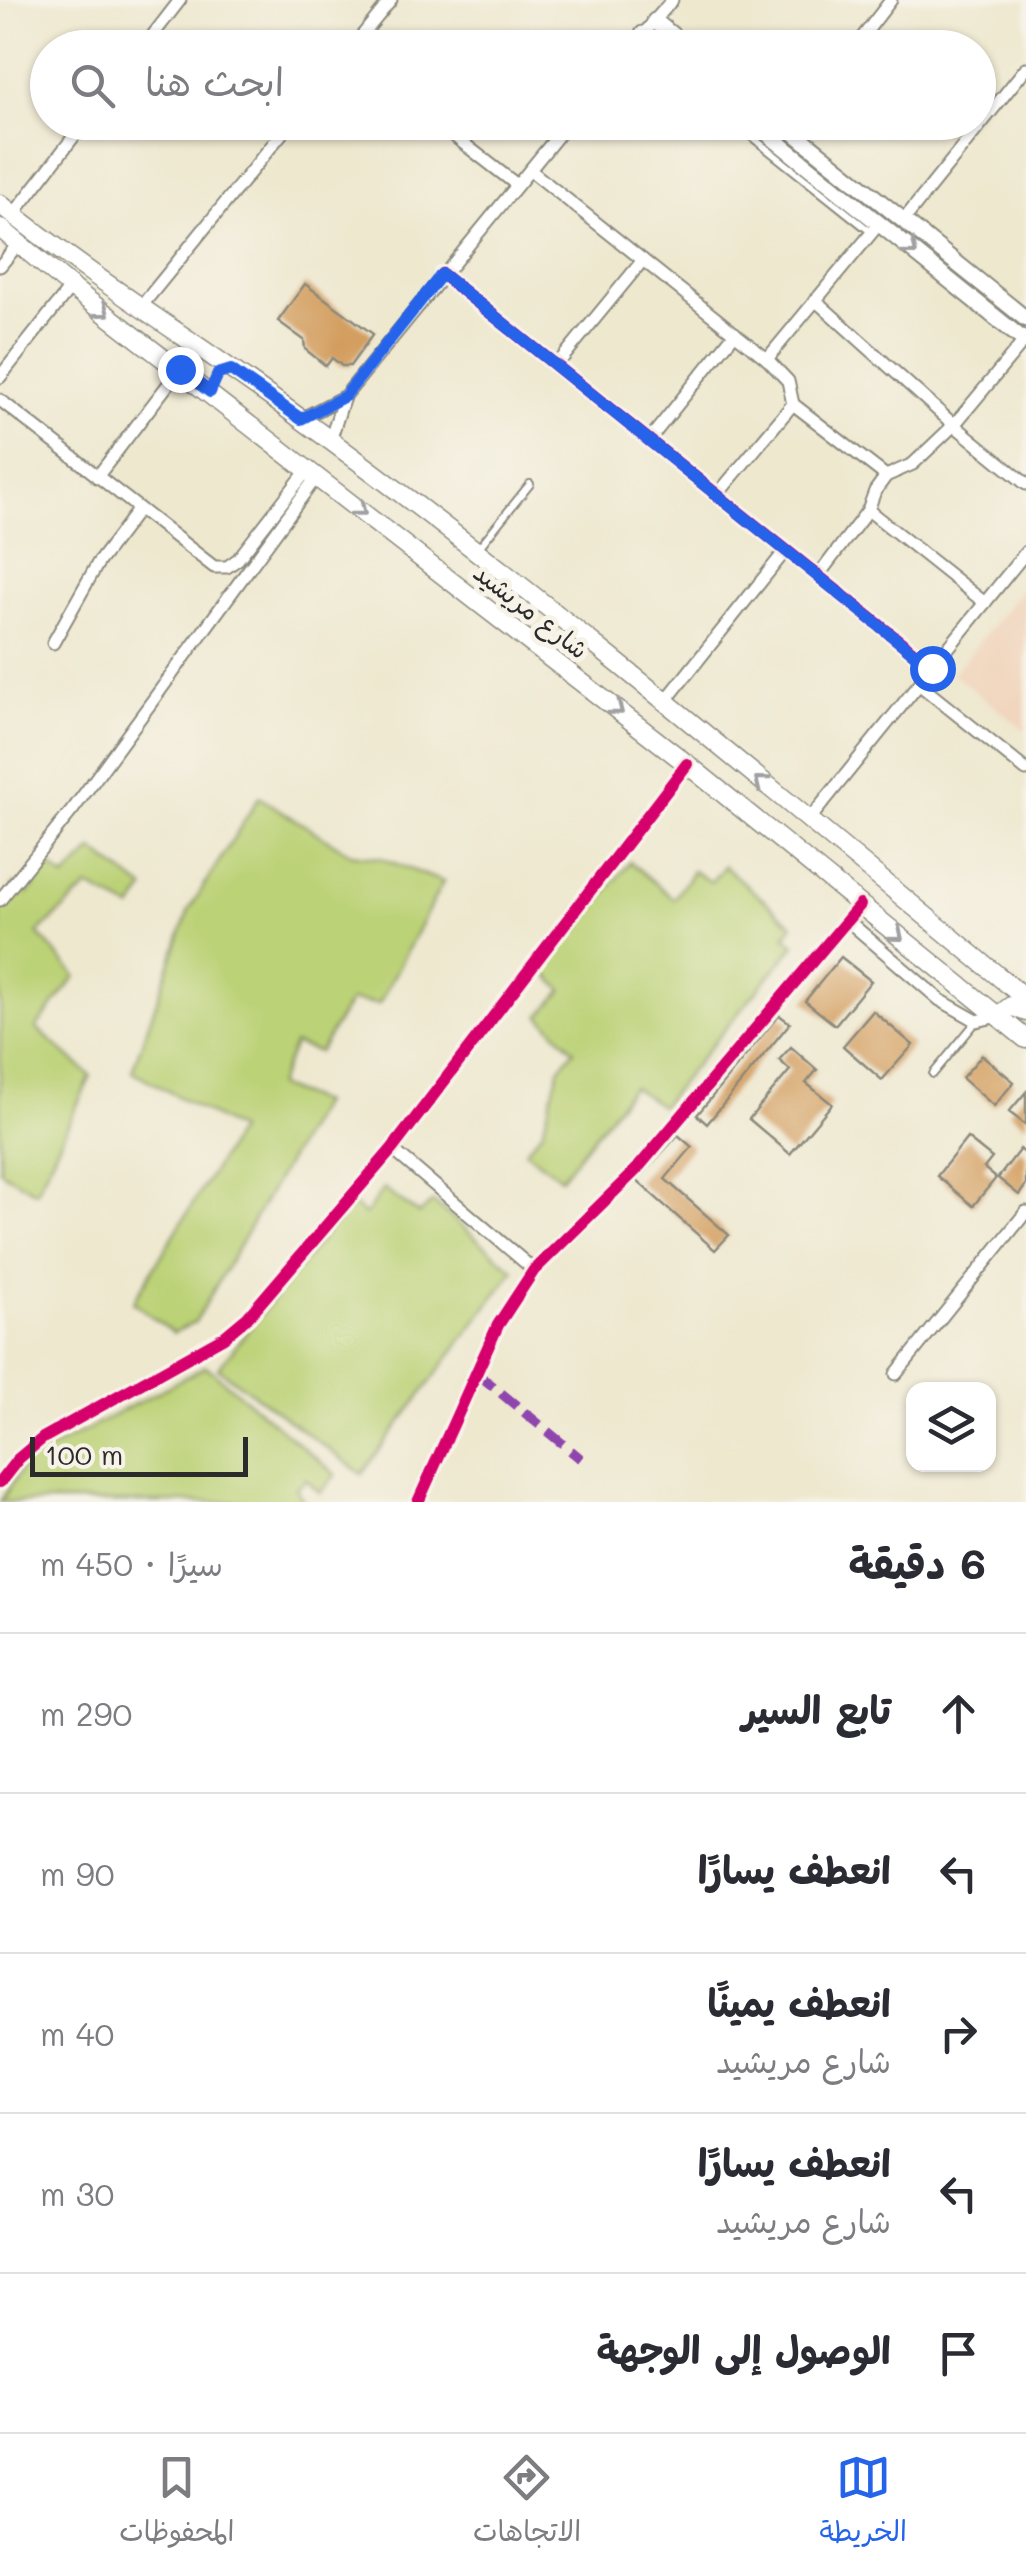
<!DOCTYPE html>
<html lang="ar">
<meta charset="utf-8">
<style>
body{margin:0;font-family:Mali,"Playpen Sans Arabic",sans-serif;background:#f7f7f7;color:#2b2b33;direction:rtl}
.controls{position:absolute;right:30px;bottom:30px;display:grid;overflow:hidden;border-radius:20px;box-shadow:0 2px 8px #0004}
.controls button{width:90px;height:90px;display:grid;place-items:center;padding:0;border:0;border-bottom:2px solid #e1e1e2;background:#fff;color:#2b2b33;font:50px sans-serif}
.scale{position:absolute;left:30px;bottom:25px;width:218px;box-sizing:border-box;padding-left:10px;border:5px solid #2b2b2b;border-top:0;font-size:28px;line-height:35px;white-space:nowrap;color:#2b2b2b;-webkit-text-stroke:8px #f7f3e8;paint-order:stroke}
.stop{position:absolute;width:30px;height:30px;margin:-22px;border:8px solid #2563eb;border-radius:50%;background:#fff}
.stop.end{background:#2563eb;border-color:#fff;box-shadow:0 2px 10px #0008}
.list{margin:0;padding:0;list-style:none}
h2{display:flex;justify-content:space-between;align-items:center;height:130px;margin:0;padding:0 40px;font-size:42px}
h2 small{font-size:32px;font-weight:400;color:#7c7c81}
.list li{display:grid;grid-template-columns:65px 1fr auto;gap:30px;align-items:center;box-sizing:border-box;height:160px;padding:0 40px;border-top:2px solid #e1e1e2}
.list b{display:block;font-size:38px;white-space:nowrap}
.list p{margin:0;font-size:32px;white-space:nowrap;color:#7c7c81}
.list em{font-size:32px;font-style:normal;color:#7c7c81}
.icon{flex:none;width:55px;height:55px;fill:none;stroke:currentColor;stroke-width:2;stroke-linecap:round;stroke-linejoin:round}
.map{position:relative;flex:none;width:1026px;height:1502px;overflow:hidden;direction:ltr}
.search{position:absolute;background:#fff;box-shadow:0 2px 8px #0004;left:30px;right:30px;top:30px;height:110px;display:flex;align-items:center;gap:25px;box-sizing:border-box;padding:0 35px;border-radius:55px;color:#7c7c81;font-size:38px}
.sheet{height:930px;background:#fff}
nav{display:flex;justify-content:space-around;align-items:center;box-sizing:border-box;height:140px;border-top:2px solid #e1e1e2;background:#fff;font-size:28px;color:#7c7c81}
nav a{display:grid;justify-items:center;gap:5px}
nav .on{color:#2563eb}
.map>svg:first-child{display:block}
.built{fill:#f1d5bd}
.green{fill:#bcd277;stroke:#747e51;stroke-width:2.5}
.building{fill:#d19a59}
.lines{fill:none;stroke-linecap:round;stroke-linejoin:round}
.service-casing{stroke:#8c8a7d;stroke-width:10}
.minor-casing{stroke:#8c8a7d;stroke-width:15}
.tertiary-casing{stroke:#8c8a7d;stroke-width:19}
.secondary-casing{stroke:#8c8a7d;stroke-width:21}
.service{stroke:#fff;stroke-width:6}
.minor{stroke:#fff;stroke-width:11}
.tertiary{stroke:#fff;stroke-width:15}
.secondary{stroke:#fff;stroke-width:18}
.quiet{stroke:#8e44ad;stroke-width:10;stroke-dasharray:20 10;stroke-linecap:butt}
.cycleway-casing{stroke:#f7f3e8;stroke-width:19}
.cycleway{stroke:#d6006c;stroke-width:12}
.oneway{stroke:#a0a0a0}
.route{stroke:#2563eb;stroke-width:12}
.labels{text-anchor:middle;stroke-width:10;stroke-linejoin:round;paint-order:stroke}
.street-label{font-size:25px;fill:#2b2b2b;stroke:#f7f3e8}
</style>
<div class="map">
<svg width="1026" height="1502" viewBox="0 0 1026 1502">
<rect width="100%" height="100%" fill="#f7f3e8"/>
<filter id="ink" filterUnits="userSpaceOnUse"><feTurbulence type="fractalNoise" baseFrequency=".01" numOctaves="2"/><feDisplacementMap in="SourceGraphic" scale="20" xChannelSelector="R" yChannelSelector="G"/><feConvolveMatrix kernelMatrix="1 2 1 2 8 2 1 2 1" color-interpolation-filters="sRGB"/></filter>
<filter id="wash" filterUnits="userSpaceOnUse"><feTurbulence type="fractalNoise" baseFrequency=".0048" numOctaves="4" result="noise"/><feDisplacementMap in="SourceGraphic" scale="40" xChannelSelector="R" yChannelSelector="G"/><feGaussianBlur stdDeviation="2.25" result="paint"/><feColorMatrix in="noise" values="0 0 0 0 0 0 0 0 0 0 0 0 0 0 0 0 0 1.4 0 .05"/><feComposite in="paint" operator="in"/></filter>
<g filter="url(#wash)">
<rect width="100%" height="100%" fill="#eee8cf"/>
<path class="built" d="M1026,584V731L953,674Z"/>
<g class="green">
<path d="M259,797L351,854L381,858L443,882L379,1004L350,1001L319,1052L294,1044L277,1086L321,1103L195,1322L173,1333L133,1302L238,1130L132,1071L189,910Z"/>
<path d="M93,850L145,889L132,909L88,887L38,933L76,976L36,1028L91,1076L36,1192L0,1171V904L15,884L28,894L49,866L65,878Z"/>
<path d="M630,862L674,899L693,871L711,882L724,866L793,925L785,936L795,945L661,1106L632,1087L561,1178L525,1151L543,1130L559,1069L574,1050L540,1016L563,990L543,971Z"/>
<path d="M383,1189L419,1214L433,1202L514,1270L362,1474L218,1368L351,1203L365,1215Z"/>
<path d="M206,1366L336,1475L320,1493L306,1479L296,1488L304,1502H0L25,1463Z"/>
</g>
<g id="blocks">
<g class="building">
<path d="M305,284L373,334L350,366H342L332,358L326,366L305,349L304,340L278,321Z"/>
<path d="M841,957L871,981L835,1025L805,1001Z"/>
<path d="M873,1011L913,1045L882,1080L843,1046Z"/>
<path d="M779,1015L790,1023L707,1124L697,1115Z"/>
<path d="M791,1047L817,1070L806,1083L832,1104L790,1154L749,1119L790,1070L779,1060Z"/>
<path d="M982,1055L1014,1082L994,1106L962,1078Z"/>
<path d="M1026,1092V1125L1009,1112Z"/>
<path d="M678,1135L692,1147L665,1179L729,1235L715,1250L637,1181Z"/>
<path d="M967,1138L992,1158L984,1168L996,1178L973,1206L937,1176Z"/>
<path d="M1020,1149L1026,1154V1185L1019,1195L998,1178Z"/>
</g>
</g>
</g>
<g filter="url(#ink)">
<use href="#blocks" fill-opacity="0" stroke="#8c8a7d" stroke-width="2.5"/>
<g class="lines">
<g class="service-casing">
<g id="service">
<path d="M733,122L871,232"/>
<path d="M476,551L530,484"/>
<path d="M933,1074L976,1022"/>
</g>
</g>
<g class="minor-casing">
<g id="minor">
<path d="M143,48L180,0"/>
<path d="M352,48L391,0"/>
<path d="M632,48L672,0"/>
<path d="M854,48L891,0"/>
<path d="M436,122L517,185"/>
<path d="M530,170L767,359L788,381L793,404L717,495"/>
<path d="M13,215L85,122"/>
<path d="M903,221L1026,68"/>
<path d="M0,266L19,243"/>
<path d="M442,274L933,668"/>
<path d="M815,300L954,425L1026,484"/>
<path d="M139,309L291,122"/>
<path d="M767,359L879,224"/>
<path d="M556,366L643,260"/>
<path d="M0,377L71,287"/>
<path d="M0,400L214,567H227L238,559L308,469"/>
<path d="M793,404L886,476"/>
<path d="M301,419L345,396L569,122"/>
<path d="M649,440L735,333"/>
<path d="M330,441L344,397"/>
<path d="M97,477L180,369"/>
<path d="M868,510L985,603"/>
<path d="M818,576L868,510L875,491L886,476L913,464L954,425L1024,341"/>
<path d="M53,643L98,563L138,510"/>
<path d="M920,685L1026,770"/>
<path d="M664,703L786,550"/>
<path d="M809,820L1026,552"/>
<path d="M0,900L74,808L317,476"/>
<path d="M847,920L940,1000L977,1021L998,1016"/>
<path d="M392,1149L534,1270"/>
<path d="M896,1374L1026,1212"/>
<path d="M0,1482L18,1459L43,1438L224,1337L248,1317L392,1149L687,764"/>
<path d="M418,1502L498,1325L534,1270L636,1170L860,905"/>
</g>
</g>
<g class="tertiary-casing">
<g id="tertiary">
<path d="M655,21L688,48"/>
<path d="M643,34L660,48"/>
<path d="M753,122L1026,342"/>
<path d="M781,122L1026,319"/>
</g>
</g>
<g class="secondary-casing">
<g id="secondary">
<path d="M0,204C97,282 202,346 301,419C551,601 788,803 1026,999"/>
<path d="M0,228L71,287L687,764L1026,1039"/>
<path d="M998,1016L1011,1006L1026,1012"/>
</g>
</g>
<use href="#service" class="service"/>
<use href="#minor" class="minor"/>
<use href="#tertiary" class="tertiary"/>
<use href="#secondary" class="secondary"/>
<path class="quiet" d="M478,1374L581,1459"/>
<g class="cycleway-casing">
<g id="cycleway">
<path d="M442,274L933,668"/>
<path d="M0,1482L18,1459L43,1438L224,1337L248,1317L392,1149L687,764"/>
<path d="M418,1502L498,1325L534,1270L636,1170L860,905"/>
</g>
</g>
<use href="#cycleway" class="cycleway"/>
</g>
<defs><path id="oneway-chevron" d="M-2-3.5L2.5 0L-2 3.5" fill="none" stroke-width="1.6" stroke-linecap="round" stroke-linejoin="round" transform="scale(2.5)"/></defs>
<g class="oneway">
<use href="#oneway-chevron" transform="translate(911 249) rotate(39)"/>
<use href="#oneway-chevron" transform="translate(103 311) rotate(37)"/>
<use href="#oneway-chevron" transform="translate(360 510) rotate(38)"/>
<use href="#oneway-chevron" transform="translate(617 709) rotate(38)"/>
<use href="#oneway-chevron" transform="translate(761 782) rotate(-141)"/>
<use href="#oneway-chevron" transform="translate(897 935) rotate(39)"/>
</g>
</g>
<g class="lines" filter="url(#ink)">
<path class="route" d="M180,369L210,392L218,374L231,370L301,419L345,396L442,274L932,668"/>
</g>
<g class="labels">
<g class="street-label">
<text transform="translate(531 611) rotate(38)" y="9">شارع مريشيد</text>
</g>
</g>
</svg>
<div class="controls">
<button><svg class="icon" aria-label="layers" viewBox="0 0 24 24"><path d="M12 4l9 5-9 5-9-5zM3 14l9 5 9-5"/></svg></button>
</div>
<div class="scale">100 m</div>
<div class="stop" style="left:932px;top:668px"></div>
<div class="stop end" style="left:180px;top:369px"></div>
<div class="search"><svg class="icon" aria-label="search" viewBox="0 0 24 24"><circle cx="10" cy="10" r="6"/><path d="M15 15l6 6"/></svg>ابحث هنا</div>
</div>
<section class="sheet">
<h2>6 دقيقة<small>سيرًا · 450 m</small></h2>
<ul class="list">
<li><svg class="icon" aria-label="ahead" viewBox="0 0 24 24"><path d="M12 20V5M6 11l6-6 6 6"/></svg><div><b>تابع السير</b></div><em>290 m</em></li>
<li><svg class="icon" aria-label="left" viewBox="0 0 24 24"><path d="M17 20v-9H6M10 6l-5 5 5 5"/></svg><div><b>انعطف يسارًا</b></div><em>90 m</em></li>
<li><svg class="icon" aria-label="right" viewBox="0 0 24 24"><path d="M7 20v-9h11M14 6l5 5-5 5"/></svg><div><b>انعطف يمينًا</b><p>شارع مريشيد</p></div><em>40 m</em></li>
<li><svg class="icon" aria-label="left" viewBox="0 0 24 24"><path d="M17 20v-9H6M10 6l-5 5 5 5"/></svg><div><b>انعطف يسارًا</b><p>شارع مريشيد</p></div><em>30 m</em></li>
<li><svg class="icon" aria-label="arrive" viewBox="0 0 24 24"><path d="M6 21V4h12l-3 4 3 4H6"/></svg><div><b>الوصول إلى الوجهة</b></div></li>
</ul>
</section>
<nav>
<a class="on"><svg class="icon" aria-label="map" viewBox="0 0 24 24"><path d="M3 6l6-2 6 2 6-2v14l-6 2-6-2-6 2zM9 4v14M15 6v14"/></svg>الخريطة</a>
<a><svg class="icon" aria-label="directions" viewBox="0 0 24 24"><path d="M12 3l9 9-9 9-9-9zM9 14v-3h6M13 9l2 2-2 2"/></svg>الاتجاهات</a>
<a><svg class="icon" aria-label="saved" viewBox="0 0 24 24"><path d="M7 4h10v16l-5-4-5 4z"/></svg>المحفوظات</a>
</nav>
